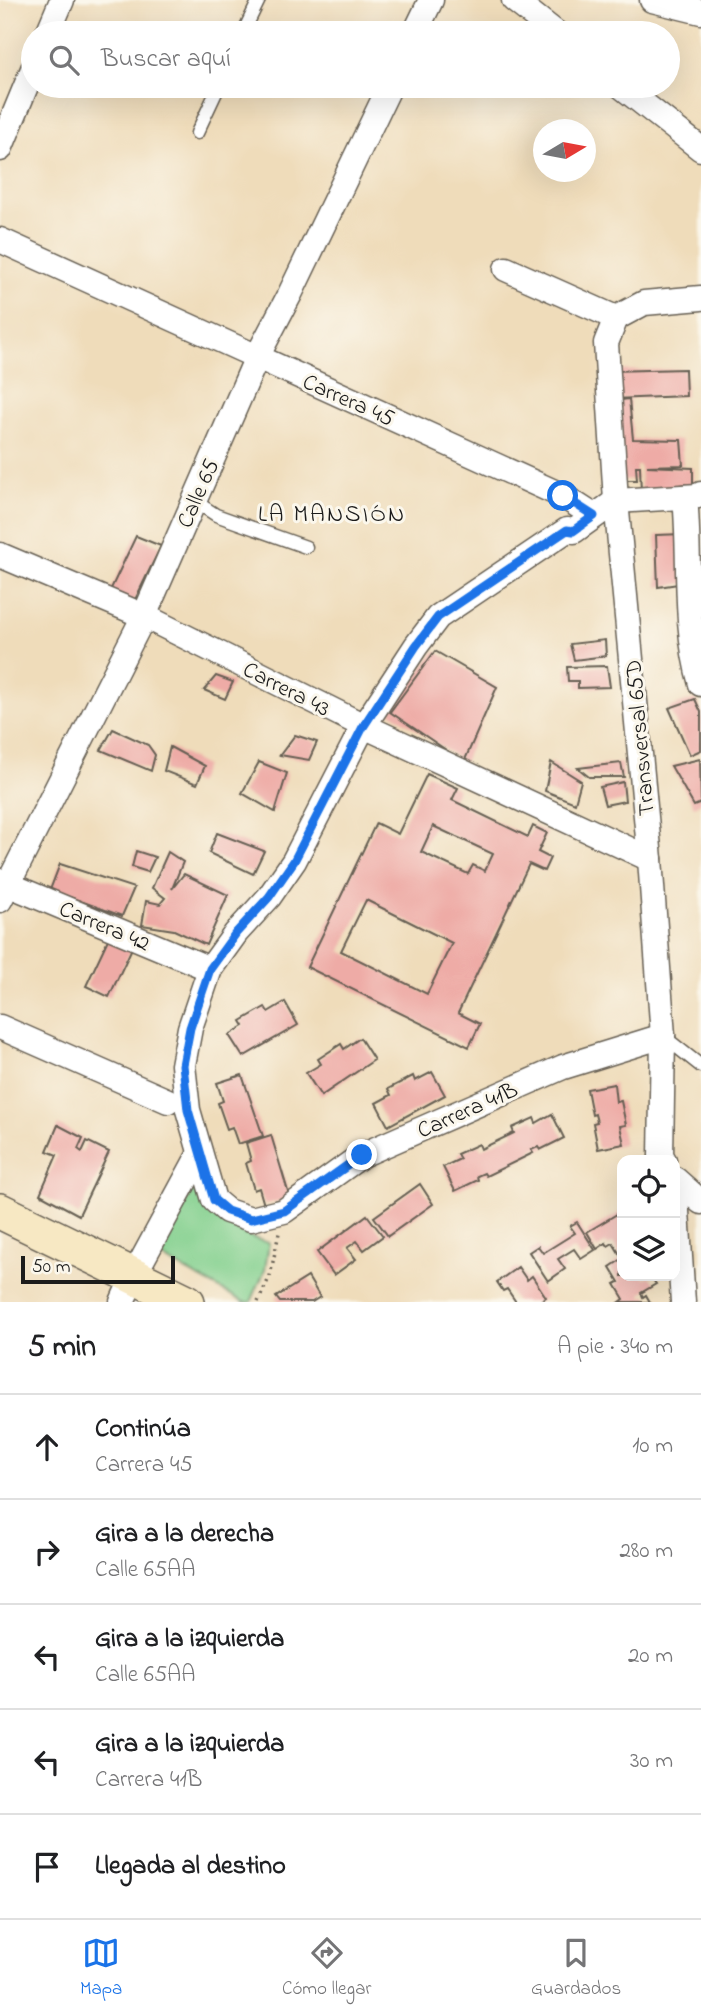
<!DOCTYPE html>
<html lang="es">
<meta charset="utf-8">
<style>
body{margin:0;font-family:"Indie Flower",sans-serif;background:#f6f6f6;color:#202124}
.controls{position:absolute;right:21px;bottom:21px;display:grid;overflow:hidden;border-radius:14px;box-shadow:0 7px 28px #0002}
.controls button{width:63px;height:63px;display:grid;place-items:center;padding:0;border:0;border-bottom:2px solid #e0e0e0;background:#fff;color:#202124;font:35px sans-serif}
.compass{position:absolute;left:533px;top:119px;width:63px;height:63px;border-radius:50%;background:#fff;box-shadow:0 7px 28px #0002;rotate:80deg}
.scale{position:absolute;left:21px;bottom:18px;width:154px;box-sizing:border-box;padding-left:7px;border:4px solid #1c1c1c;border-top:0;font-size:19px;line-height:24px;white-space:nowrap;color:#1c1c1c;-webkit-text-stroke:5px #fbf7ec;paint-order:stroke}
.stop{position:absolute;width:21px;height:21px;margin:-16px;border:5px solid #1a73e8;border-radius:50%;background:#fff}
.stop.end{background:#1a73e8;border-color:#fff;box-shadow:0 2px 7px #0008}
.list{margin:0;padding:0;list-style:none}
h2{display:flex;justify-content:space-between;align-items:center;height:91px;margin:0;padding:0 28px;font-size:30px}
h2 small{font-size:23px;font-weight:400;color:#757577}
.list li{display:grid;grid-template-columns:46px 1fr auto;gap:21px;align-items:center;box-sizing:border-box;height:105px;padding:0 28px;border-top:2px solid #e0e0e0}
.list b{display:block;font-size:26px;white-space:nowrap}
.list p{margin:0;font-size:23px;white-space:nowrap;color:#757577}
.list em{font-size:23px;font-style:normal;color:#757577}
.icon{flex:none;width:38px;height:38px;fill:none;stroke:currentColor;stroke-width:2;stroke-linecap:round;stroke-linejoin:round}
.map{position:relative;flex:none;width:701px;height:1302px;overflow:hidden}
.search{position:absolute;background:#fff;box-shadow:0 7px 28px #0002;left:21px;right:21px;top:21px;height:77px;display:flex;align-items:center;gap:18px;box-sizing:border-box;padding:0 24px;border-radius:38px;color:#757577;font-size:26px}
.sheet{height:616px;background:#fff}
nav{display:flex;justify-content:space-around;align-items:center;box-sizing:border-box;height:98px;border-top:2px solid #e0e0e0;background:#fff;font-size:19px;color:#757577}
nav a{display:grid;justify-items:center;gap:4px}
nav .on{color:#1a73e8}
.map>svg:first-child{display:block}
.green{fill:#83d08e;stroke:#507655;stroke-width:2}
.building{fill:#eeaba6;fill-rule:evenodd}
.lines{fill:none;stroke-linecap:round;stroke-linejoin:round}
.lane-casing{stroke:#665f53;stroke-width:15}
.street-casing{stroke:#665f53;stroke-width:27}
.secondary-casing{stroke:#665f53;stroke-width:38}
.path{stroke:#665f53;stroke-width:3.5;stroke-dasharray:2 5;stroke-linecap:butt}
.lane{stroke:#fff;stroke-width:12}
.street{stroke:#fff;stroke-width:24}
.secondary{stroke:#f7e8c3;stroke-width:35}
.route{stroke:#1a73e8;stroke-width:9}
.labels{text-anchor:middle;stroke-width:6;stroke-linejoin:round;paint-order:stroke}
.street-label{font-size:23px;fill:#1c1c1c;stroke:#fbf7ec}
.neighbourhood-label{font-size:24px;letter-spacing:2px;fill:#1c1c1c;stroke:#fbf7ec}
</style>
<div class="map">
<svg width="701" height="1302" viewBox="0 0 701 1302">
<rect width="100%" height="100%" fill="#fbf7ec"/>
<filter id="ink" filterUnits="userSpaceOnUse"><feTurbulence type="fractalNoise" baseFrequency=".0143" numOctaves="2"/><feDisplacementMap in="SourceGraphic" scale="14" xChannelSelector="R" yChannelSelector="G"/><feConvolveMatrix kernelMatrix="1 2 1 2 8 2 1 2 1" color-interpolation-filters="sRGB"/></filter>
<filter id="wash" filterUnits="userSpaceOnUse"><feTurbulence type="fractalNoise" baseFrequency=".00686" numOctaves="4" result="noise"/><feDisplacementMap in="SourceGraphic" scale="28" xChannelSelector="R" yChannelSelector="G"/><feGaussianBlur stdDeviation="1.57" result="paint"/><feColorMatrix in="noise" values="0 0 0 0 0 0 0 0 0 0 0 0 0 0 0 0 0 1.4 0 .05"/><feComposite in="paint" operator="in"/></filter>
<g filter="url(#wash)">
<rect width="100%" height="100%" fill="#efdcba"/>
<path class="green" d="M196,1182C219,1216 227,1232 269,1243L265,1270L251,1302H244L159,1256Z"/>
<g id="blocks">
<g class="building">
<path d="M685,369L686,396L613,399L611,371Z"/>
<path d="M629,399L633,439L681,440L683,465L647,466L693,468V493L641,494L640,466H636L637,480H619L614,401Z"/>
<path d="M684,534L685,583L658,587L656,535Z"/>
<path d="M136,536L161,546L132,606L108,595Z"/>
<path d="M605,640L606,656L574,660L570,644Z"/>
<path d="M435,651L497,687L464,762L390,712Z"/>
<path d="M607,666L610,687L578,688V681H568L567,667Z"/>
<path d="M216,676L233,682L225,699L204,690Z"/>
<path d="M695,699L701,712V750L690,755L669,708Z"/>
<path d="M113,729L148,745L155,755L151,771L101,750Z"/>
<path d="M295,735L317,742L309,760L280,755Z"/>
<path d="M170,747L205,766L197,784L164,771Z"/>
<path d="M700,759L701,803L694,806L671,766Z"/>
<path d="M259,762L287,773L275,812L242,793Z"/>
<path d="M551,762L581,781L575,803L545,791Z"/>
<path d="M621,763L624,777H589L578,768Z"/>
<path d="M427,774L458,788L452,800L528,837L533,826L547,833L538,852L550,858L544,871L529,864L458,1013L480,1024L469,1047L307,967L376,823L398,834ZM433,826L493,854L485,871L473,865L468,874L421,852ZM366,900L452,943L427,994L341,951Z"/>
<path d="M623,782L625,801L605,805L600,787Z"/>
<path d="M217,833L264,851L253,874L209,853Z"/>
<path d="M136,851L155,857L148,872L132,867Z"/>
<path d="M168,852L183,862L172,889L184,874L228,895L206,945L174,930L142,925L146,901L160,904L165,898L152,888Z"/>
<path d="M60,864L134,888L122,916L50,890Z"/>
<path d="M109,937L132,948L109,997L86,986Z"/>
<path d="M285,1002L298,1025L243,1057L229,1035L244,1026L241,1021L265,1007L268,1012Z"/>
<path d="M360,1038L374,1060L321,1096L306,1073L321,1064L318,1059L341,1044L344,1049Z"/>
<path d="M432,1072L445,1095L388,1126L376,1103L391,1095L388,1089L413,1076L415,1081Z"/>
<path d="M242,1075L263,1136L238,1144L232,1127L227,1129L218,1103L223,1101L217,1083Z"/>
<path d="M614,1084L616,1102L621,1101L626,1125L620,1126L624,1144L598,1149L593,1123L597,1122L595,1114L592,1115L587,1089Z"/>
<path d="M552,1114L564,1138L540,1150L538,1147L531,1150L533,1153L486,1176L484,1173L477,1176L478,1180L455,1191L443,1167L460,1159L457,1154L479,1144L481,1149L514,1133L512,1128L534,1118L536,1123Z"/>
<path d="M58,1125L83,1138L78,1149L82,1152L87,1141L109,1152L79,1215L40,1194L57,1155L47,1151Z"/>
<path d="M271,1135L290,1198L264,1205L259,1188L254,1190L246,1163L251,1161L246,1143Z"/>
<path d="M420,1184L433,1204L388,1236L374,1217Z"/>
<path d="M622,1211V1258L613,1243L608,1246L606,1243L597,1249L587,1232Z"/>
<path d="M367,1215L383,1236L364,1250L357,1241L347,1248L356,1259L334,1275L317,1252Z"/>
<path d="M577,1222L595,1250L581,1259L574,1249L558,1259L565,1269L548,1281L529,1252L538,1246L543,1253L575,1233L570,1226Z"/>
<path d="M622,1259V1276H642L644,1278L650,1276L656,1284L641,1293L643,1297L646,1295L650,1302H620L624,1299L615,1284L619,1282L610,1267Z"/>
<path d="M518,1267L527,1280L532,1276L546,1297L539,1302H516L507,1289L503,1291L497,1282Z"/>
<path d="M308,1277L320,1297L312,1302H280L276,1297Z"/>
</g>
</g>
</g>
<g filter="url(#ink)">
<use href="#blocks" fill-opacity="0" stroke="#665f53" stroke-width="2"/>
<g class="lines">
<g class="lane-casing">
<g id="lane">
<path d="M243,33L259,0"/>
<path d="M197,133L219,86"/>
<path d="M193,500L216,515L306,547"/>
<path d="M663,1036L701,1066"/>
</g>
</g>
<g class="street-casing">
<g id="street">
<path d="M514,0L556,33"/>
<path d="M652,0L701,12"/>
<path d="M48,33L62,0"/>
<path d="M415,33L431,0"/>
<path d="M621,86L701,149"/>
<path d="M0,149L33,69"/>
<path d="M0,240L563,496L594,516"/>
<path d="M506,269L616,318"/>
<path d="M616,318L606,343L616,501L650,859L663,1036L661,1156L664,1160"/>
<path d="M616,318L644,303L701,298"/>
<path d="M685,497C691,559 683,624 701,684"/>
<path d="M0,555L144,616L364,726L650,859"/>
<path d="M0,881L210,969"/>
<path d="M0,900L144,616L257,357L290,294L390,86"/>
<path d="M0,1027L168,1101"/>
<path d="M663,1036L563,1067L362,1155L284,1211L251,1219L227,1211L214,1200L188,1110L183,1065L190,1028L210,969L236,933L269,897L294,861L363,727L416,646L438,617L567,530L574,531L616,501L698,496L701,494"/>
<path d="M675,1179L701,1202"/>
<path d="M675,1181L683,1302"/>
<path d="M122,1302L133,1277L199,1155"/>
</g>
</g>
<g class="secondary-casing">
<path id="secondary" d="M0,1211L187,1302"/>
</g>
<path class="path" d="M258,1302L270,1276L279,1233"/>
<use href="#lane" class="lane"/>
<use href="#street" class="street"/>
<use href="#secondary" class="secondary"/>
</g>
</g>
<g class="lines" filter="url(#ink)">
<path class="route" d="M362,1155L284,1211L251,1219L227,1211L214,1200L188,1110L183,1065L190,1028L210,969L236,933L269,897L294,861L363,727L416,646L438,617L567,530L573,531L594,516L563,496"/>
</g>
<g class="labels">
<g class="street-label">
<text transform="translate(349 399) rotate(24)" y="8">Carrera 45</text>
<text transform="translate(197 493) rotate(-66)" y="8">Calle 65</text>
<text transform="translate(287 688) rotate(27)" y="8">Carrera 43</text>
<text transform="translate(639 738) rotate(-95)" y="8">Transversal 65D</text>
<text transform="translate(105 925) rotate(23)" y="8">Carrera 42</text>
<text transform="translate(467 1109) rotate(-24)" y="8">Carrera 41B</text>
</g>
<g class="neighbourhood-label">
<text x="332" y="521">LA MANSIÓN</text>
</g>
</g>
</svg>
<div class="controls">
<button><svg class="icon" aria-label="locate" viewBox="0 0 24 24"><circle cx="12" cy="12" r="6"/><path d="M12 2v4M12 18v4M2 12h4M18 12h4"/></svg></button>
<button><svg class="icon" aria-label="layers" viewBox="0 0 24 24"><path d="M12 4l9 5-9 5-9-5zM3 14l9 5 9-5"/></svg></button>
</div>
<svg class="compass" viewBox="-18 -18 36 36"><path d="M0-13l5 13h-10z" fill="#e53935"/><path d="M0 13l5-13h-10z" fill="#757577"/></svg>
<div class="scale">50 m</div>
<div class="stop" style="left:563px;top:496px"></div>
<div class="stop end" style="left:362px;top:1155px"></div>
<div class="search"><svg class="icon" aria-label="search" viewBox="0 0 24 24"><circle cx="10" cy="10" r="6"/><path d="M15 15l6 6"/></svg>Buscar aquí</div>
</div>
<section class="sheet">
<h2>5 min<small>A pie · 340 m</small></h2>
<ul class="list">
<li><svg class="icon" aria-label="ahead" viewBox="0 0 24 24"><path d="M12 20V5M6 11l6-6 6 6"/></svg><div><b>Continúa</b><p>Carrera 45</p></div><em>10 m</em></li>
<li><svg class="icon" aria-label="right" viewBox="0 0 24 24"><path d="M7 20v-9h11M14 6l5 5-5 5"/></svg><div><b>Gira a la derecha</b><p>Calle 65AA</p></div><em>280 m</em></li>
<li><svg class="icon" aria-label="left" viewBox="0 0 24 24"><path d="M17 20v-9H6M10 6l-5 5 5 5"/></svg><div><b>Gira a la izquierda</b><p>Calle 65AA</p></div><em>20 m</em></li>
<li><svg class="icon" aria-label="left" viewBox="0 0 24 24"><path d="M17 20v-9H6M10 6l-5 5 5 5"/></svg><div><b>Gira a la izquierda</b><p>Carrera 41B</p></div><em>30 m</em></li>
<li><svg class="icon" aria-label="arrive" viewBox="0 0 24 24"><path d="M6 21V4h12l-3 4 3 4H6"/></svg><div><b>Llegada al destino</b></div></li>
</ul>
</section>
<nav>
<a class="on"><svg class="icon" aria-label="map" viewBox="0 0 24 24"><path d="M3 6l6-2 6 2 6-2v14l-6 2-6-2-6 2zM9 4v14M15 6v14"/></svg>Mapa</a>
<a><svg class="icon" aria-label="directions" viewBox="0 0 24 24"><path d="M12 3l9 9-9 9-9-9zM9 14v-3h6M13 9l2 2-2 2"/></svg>Cómo llegar</a>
<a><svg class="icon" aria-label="saved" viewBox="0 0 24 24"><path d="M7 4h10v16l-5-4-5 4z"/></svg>Guardados</a>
</nav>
